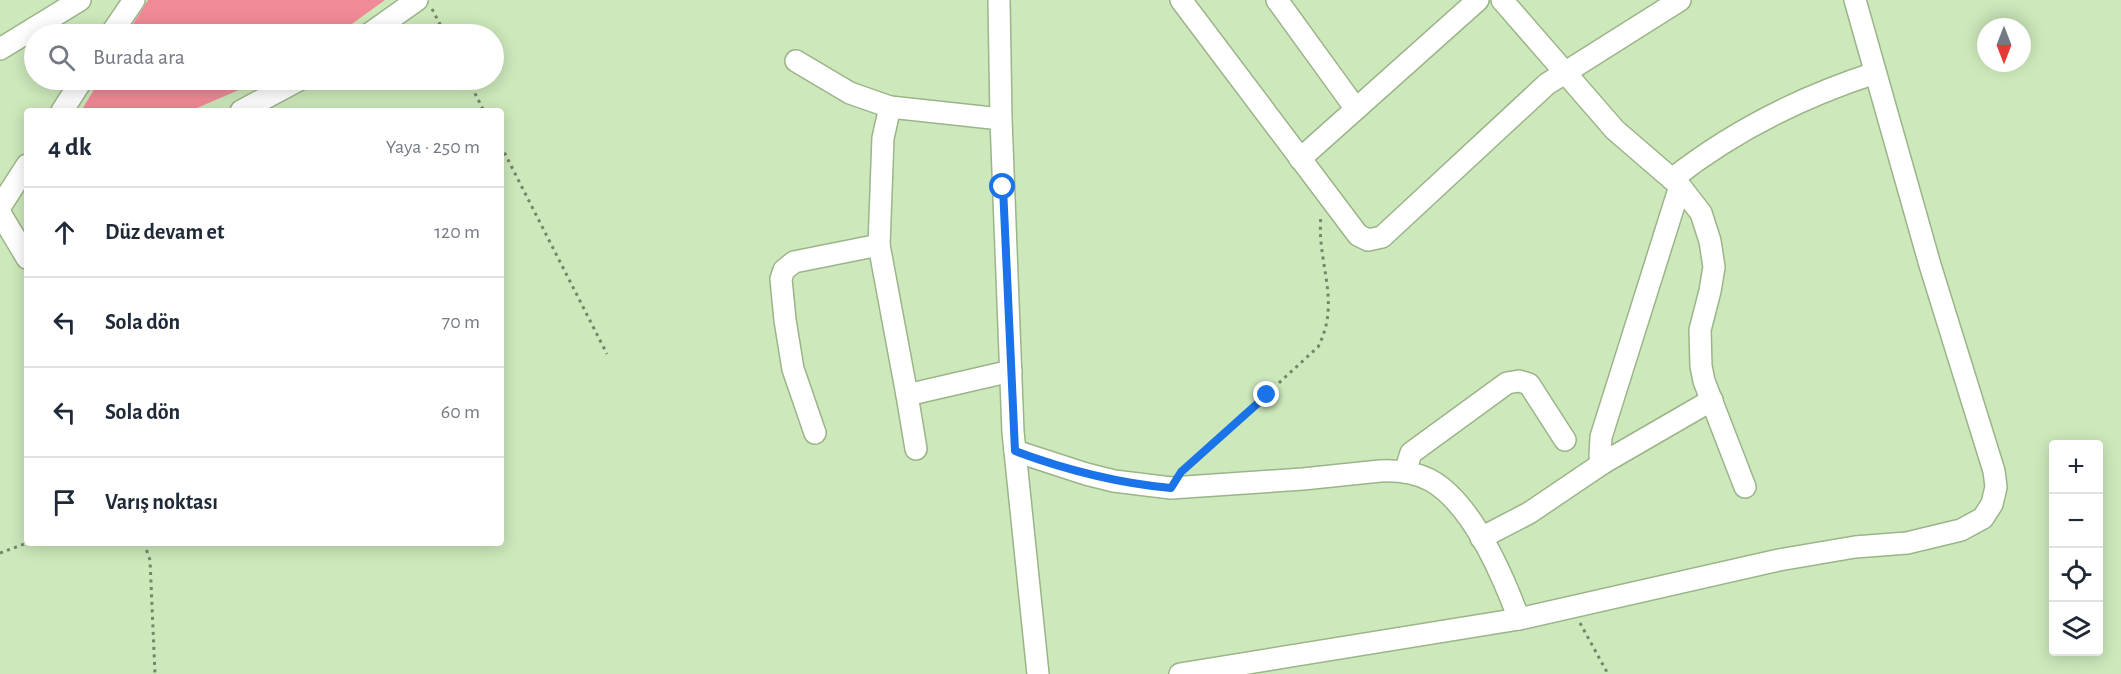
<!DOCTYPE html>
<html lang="tr">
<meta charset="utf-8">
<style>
body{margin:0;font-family:"Alegreya Sans",sans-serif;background:#f2f2f3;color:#1f2937}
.controls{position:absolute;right:18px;bottom:18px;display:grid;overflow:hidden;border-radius:6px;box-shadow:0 3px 15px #0003}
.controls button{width:54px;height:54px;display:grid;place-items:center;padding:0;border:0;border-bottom:2px solid #e0e1e3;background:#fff;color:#1f2937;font:30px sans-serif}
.compass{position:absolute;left:1977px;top:18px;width:54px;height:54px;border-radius:50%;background:#fff;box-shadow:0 3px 15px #0003;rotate:180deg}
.stop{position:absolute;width:18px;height:18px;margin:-14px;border:4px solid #1a73e8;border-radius:50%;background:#fff}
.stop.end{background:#1a73e8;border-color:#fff;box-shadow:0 2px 6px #0008}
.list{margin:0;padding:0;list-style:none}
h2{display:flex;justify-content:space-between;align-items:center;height:78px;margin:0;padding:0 24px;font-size:26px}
h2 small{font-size:20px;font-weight:400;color:#747a83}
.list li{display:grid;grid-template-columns:39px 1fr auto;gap:18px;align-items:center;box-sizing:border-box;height:90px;padding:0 24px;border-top:2px solid #e0e1e3}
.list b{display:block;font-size:22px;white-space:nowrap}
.list em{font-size:20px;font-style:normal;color:#747a83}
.icon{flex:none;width:33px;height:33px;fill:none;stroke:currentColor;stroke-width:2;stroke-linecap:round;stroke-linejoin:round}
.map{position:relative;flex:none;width:2121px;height:674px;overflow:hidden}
.search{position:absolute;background:#fff;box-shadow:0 3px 15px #0003;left:24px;top:24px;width:480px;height:66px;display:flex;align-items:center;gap:15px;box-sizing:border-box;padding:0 21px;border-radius:33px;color:#747a83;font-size:22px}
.panel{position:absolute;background:#fff;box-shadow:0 3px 15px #0003;left:24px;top:108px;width:480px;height:438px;border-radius:6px}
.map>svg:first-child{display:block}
.green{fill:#f18a97}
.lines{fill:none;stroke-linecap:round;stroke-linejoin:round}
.minor-casing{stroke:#9bb489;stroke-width:24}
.path{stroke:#748667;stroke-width:3;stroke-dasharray:3 4.5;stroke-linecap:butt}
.minor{stroke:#fff;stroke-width:21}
.route{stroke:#1a73e8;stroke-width:8}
</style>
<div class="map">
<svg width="2121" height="674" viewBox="0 0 2121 674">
<rect width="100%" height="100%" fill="#cde8bb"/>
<g class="green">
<path d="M148,0H385L338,34H127Z"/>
<path d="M100,80H262L190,111H81Z"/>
</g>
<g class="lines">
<g class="minor-casing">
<g id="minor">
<path d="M999,0L1001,119L1013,432L1038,674"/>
<path d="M1181,0L1358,235L1368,240L1382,237L1547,84L1680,0"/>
<path d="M1277,0L1356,109"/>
<path d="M1502,0L1615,130L1680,186L1701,213L1710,241L1714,267L1710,291L1700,330L1701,366L1704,381L1745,487"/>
<path d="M111,34L134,0"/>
<path d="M369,34L417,0"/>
<path d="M0,49L80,0"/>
<path d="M796,61L850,93L890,107L1001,119"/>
<path d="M890,107L883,138L879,245L907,395L1011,371"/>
<path d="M62,111L82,80"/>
<path d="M241,111L299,80"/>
<path d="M1300,159L1478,0"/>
<path d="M1672,179C1733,131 1801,97 1875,73"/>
<path d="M0,207L27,165"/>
<path d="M0,213L27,258"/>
<path d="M907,395L916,449"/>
<path d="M815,433L793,369L785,320L781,279L784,270L794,262L879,245"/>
<path d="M1015,451L1086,474L1114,481L1171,488L1303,479L1380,471C1397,470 1414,472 1430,480C1472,503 1503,576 1519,619"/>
<path d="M1603,463L1600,456L1601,437L1680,186"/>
<path d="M1405,472L1411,453L1507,383L1519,381L1529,384L1565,440"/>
<path d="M1481,538L1529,513L1603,463L1712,400"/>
<path d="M1180,674L1519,619L1779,560L1855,547L1907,543L1961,530L1983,518L1992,504L1996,487L1994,471L1930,265L1855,0"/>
</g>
</g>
<g class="path">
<path d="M432,9L445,34"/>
<path d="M468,80L484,111"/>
<path d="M501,146L607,354"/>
<path d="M1185,469L1318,347C1342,301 1316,262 1321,216"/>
<path d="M144,543L150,560L155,674"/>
<path d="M0,553L27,543"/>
<path d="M1580,623L1608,674"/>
</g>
<use href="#minor" class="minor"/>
</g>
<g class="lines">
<path class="route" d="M1003,187L1015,451C1066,470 1117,483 1171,488L1181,472L1267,395"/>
</g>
</svg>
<div class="controls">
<button>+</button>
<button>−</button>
<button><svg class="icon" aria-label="locate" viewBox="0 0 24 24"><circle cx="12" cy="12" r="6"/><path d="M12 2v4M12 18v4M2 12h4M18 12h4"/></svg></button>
<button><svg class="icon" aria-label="layers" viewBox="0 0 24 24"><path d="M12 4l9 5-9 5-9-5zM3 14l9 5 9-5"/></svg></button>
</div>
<svg class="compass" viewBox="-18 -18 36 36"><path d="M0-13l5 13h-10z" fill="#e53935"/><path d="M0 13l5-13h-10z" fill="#747a83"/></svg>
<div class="stop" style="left:1003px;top:187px"></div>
<div class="stop end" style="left:1267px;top:395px"></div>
<div class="search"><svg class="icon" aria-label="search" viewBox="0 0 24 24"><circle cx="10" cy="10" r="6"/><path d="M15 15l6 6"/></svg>Burada ara</div>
<section class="panel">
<h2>4 dk<small>Yaya · 250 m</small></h2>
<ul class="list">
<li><svg class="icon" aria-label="ahead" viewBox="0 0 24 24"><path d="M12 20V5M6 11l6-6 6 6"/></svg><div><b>Düz devam et</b></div><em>120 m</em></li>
<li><svg class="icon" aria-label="left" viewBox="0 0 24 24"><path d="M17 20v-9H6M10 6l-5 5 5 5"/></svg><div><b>Sola dön</b></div><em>70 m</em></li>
<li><svg class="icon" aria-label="left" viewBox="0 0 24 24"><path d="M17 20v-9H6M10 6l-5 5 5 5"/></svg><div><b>Sola dön</b></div><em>60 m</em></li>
<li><svg class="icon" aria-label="arrive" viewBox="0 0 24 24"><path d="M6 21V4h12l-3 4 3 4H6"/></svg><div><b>Varış noktası</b></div></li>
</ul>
</section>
</div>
